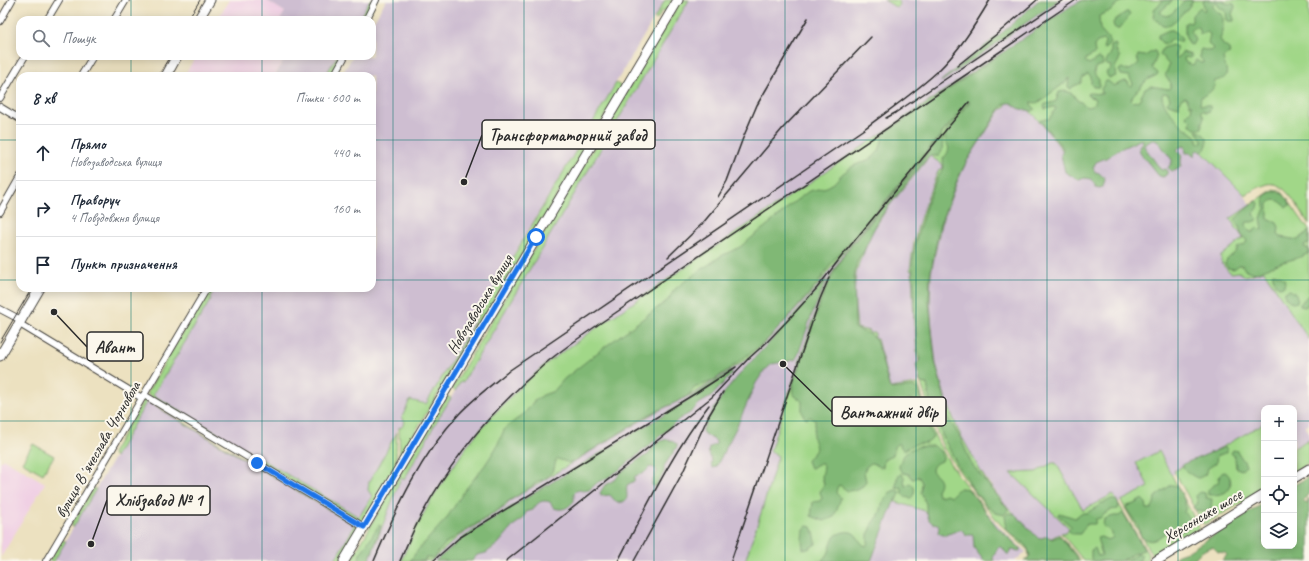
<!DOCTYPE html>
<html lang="uk">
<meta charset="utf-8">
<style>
body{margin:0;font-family:Caveat,sans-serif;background:#f6f6f7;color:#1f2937}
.controls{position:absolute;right:12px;bottom:12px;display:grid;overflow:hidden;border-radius:8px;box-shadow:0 2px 10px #0003}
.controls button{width:36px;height:36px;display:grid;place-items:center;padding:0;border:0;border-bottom:1px solid #e0e1e3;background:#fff;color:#1f2937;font:20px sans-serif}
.stop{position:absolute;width:12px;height:12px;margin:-9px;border:3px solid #1a73e8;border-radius:50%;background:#fff}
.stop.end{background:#1a73e8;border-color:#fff;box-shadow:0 1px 4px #0008}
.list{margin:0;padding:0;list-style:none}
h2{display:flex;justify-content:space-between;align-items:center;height:52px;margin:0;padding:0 16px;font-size:17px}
h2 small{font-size:13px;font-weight:400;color:#747a83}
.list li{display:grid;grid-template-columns:26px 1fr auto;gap:12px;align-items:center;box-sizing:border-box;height:56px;padding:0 16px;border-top:1px solid #e0e1e3}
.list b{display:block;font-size:15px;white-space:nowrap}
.list p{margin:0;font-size:13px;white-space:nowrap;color:#747a83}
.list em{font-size:13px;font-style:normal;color:#747a83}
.icon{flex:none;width:22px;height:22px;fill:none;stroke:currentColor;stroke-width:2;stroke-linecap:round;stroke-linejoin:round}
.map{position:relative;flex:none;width:1309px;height:561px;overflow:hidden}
.search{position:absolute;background:#fff;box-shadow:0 2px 10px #0003;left:16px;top:16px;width:360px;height:44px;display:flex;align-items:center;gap:10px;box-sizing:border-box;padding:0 14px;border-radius:12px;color:#747a83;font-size:15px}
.panel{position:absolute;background:#fff;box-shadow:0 2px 10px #0003;left:16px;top:72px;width:360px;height:220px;border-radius:12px}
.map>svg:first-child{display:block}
.built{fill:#f0d0e4}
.industrial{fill:#cebed1}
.green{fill:#a1d788;stroke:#66815a}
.forest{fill:#80b874;stroke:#567250}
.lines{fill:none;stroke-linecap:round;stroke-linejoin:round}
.street-casing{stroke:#484641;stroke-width:8}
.secondary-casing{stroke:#484641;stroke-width:11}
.street{stroke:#fff;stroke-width:6}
.secondary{stroke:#fff;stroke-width:9}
.tram{stroke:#2b2b2b;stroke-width:1}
.rail{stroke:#2b2b2b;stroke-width:1.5}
.route{stroke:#1a73e8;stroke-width:5}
.grid{fill:none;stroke:#0f766e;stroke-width:1;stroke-opacity:0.55}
.labels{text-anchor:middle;stroke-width:4;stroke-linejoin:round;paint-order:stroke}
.street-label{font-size:16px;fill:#2b2b2b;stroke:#fbf7ec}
.leader{fill:none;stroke:#2b2b2b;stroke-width:1.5}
.callout-dot{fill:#2b2b2b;stroke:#fbf7ec;stroke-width:1.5}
.callout{fill:#fbf7ec;stroke:#2b2b2b;stroke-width:1.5}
.callout-label{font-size:17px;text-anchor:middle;font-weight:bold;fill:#2b2b2b}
</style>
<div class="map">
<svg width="1309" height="561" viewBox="0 0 1309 561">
<rect width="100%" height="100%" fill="#fbf7ec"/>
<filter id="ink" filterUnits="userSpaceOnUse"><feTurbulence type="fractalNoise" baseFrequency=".025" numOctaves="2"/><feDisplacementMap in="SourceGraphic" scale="8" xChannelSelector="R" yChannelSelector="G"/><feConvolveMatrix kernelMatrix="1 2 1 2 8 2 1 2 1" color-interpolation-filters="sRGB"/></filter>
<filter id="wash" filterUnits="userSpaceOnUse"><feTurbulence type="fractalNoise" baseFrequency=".012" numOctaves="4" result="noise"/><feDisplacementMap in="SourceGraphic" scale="16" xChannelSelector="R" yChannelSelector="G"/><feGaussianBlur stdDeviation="0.9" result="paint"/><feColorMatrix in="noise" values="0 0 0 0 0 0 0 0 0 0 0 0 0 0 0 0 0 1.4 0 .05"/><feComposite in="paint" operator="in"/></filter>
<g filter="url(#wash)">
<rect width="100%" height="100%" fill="#ece1c0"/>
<g class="built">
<path d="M229,0H266L285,12L280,20H217Z"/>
<path d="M196,56H286L276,73L279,76H184Z"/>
<path d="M4,459L45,483L1,557L0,462Z"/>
</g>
<g class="industrial">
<path d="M266,0H370L358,20H280L285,12Z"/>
<path d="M386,0H665L473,323L426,404L410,400L405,422L401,428H399L369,482L372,496L359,517L153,395L211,299L210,298L216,288H372V76H341L353,56H372V24Z"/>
<path d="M689,0H1082L1034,35L406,561H369L401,478L405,479L435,424L461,381L463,382Z"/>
<path d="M286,56H337L325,76H279L276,74Z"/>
<path d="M1008,102L1025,106L1041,123L1079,171L1166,116L1243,193L1286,262L1264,271L1309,340V424L1305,427L1309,434V439L1294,448V408H1264V423L1225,446L1150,487L1069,528L1066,532L1059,534L1042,543L1003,502L980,470L958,430L946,400L936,364L930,302L931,273L941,224L957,182L967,161L991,123L1001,108Z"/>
<path d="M917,148L943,165L942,170L939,169L928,195L920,218L913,243L910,270L912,271L914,326L915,327L916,345L917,355L925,381L890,389L925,511L940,519L947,534L986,511L1000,528L1026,552L1015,561H412Z"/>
<path d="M147,401L354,525L350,534L334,561H54Z"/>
</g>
<g class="green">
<path d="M370,0H374L364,20H358Z"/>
<path d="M665,0H673L666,11H662L657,20L654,19Z"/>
<path d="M681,0H689L463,382L461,381L455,391L452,388Z"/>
<path d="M884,0H897L900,4L897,8Z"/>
<path d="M1082,0H1305L1309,4V224C1300,212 1286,180 1268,184C1260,186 1252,191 1245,195L1166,116L1079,171L1041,123L1025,106L1008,102L1003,109H1001L967,161L957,182L941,224L931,273L930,302L932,329L936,364L946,400L958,430L980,470L988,483L1003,502L1042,543L1059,534L1081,561H1024L1029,557L1028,550L1001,525L977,496L957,468L943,447L937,432L921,383L925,381L917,355L915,327H914L912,271L910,270C911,261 912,252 914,243C919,217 929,193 939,169L942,170L943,165L930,156L886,210L871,234L863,255L862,256C851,278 855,304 857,328L869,331V333H875V339H877L890,388L918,384C925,405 930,429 941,448C953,471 971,491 986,511L947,535L940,519L931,522L925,511L893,501L869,561H745L763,507L778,456L770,451L820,299L832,273L845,252L969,101L844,251L817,287L766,342L747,359L695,393L652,414L508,502L505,507L458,537L431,561H401L415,530L431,500L469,443L493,415L518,389L547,363L602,324L988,61L1034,35Z"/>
<path d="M337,56H342L330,76H325Z"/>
<path d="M616,83L621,86L622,88L400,457L399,427L401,428L405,422L402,417L410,400L426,404Z"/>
<path d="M1272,190L1280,191L1283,193L1309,230V340L1264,271L1245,276L1239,272L1232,273C1226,270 1220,263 1221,256L1243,238L1230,219Z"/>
<path d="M209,288H216L210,298L211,299L153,395L359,517L372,496L368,490L369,482L397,432L396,466L363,522L361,523L148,395V391Z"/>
<path d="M447,396L451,398L435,424L404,480L401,478L369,561H351L398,477Z"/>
<path d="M144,399L359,527L340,561H334L350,534L354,525L147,401L115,457L112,453Z"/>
<path d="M1264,423V490L1205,524H1203L1174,471L1224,446Z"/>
<path d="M1309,439V463L1294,472V448Z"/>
<path d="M33,444L54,456L43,474L22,462Z"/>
<path d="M1159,451L1199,527L1198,529L1154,556L1152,555L1121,501L1149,487L1136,463Z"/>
<path d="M1052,463H1056L1083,510L1113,494L1149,556L1148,559L1145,561H1084L1061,533L1066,532L1069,528L1011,473L1036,472Z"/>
<path d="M93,488L96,489L73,528L71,524Z"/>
<path d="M62,540L66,541L54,561H49L60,541Z"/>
</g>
<g class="forest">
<path d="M1039,0H1059L941,82L942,80L1004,31Z"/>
<path d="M1083,0H1126L1117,4L1111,11L1105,13L1099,16L1100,29L1108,38L1110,43L1105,49L1103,48L1105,42L1104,40L1097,42L1094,46L1095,54L1087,58L1085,61L1089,64L1098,58L1102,60L1103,65L1096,67C1092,73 1096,76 1099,80V87H1093L1091,84V77L1088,74L1083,77L1081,83L1072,87L1071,89L1069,88L1068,87L1069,78H1068L1066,82L1047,96L1043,100L1036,103L1031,102V104L1035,109L1033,111L1020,109L1011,103H1006L1001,107L967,161L958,178L940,224L930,276L929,301L935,362L946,403L948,418L960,437L971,463L999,499L1007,507L1008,510L1004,515L996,513L987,506L972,488L967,478L959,468L942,435L937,416L930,403L927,384L922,383L920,382L916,365L920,359L916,340V326L914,317V289L912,264L916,240L927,203L938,176L944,168L943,159C956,144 942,147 946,133C949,126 965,109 970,102L969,101L872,217L833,261L816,286L775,332L761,345L717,378L710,382L694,388L690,394L683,399L648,415L573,462L569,463L558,459L556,460L554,469L550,474L544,480L538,481L530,488L507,502L501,508L446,543L433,558H425V561H410L417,551L446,519L465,490L485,465L496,448L505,428L525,413L533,402L543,395L554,391L564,379L602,349L668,300L674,290L685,281L721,256L740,247L780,215L794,202L809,191L827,187L834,183L842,174L853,166L872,158L879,151L881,145L883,134L1071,6Z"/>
<path d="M1164,0H1173L1161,11V14L1166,16L1171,14L1185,0H1193C1191,3 1190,6 1188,8C1186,11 1183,12 1181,15C1170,27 1163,30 1153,16L1155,8Z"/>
<path d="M1204,0H1224L1225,3L1234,4L1235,7L1232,14L1234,19V21H1227L1226,12L1222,9L1219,8L1217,2H1215L1213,5V8L1223,16V32L1220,39L1223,45L1229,49L1230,53L1223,58C1224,64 1231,76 1222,79C1220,80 1218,80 1215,81C1215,90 1208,94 1201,97L1200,105H1209L1211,108L1209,112H1206L1202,110L1201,111L1204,118L1202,122V128C1198,131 1192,129 1190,124L1191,121L1186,116L1188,113L1191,112L1192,105H1190C1188,102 1188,99 1185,97L1180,100L1179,107L1168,104L1167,102L1170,99L1168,94L1163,93L1162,96C1162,105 1177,120 1184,127C1190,132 1197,134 1199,143H1202V140L1196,131L1201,132L1207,138C1207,144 1207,149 1202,152L1198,150L1195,152V155L1193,156L1190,153H1186L1185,146L1180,147L1177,150L1182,155L1181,159V166C1178,170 1171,174 1168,168L1172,162V160L1157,140L1154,139L1144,145V146L1161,170L1165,169L1167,171V174L1165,176L1163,177L1159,176L1140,153L1139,146L1143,141L1142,139L1120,149L1106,158L1096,162L1093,168L1095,172C1100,172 1102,176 1105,180L1103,187L1099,188L1096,187L1091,179L1085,178L1079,180L1065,172L1061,155L1063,148L1040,121L1041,119H1049L1056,108L1054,107L1045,109L1044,105L1046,104L1051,103L1056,101L1059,92L1065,91L1072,93L1077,100L1084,104L1087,107C1091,107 1095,105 1095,101L1094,98L1089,97L1088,94L1089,93L1102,94V93L1101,89L1106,81H1108L1114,86L1125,81L1128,82L1130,86H1132L1133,83L1128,76L1121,75L1119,70L1122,68C1129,73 1134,67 1139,63L1137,58L1138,55L1145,56L1153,51H1155L1157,56L1152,68L1158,73L1157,75L1147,80L1133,95L1131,100L1133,102L1139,100L1145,89L1151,86L1168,89L1170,88L1171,83C1162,74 1166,76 1169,65L1160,54L1163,48L1172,45L1177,47L1175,56L1176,58L1179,57L1182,52L1191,55L1192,56L1190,58L1185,57L1184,59L1186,63L1193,65L1196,60L1201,63H1203V61L1200,58C1200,55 1199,52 1201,49L1211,51L1214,49L1208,44L1210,34L1207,32L1202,34H1200L1198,27H1194L1191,32L1195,40L1192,45L1188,44L1185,34V23L1187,22L1191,23L1192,21V15L1200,7L1204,11L1205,10L1203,3Z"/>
<path d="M1126,12H1128L1130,15L1120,28L1117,29L1114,27L1113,23L1115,20Z"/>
<path d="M1169,30H1173L1182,39L1181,42C1175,41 1171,36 1167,44L1162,43L1158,39V35Z"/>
<path d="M1115,44L1116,45V51L1120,57C1118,66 1113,64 1116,76L1110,78L1108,77L1106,72L1110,70L1111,66L1106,65C1105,60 1109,57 1111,53V46Z"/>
<path d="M941,136L943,137L942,151L939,156H929C912,176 894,197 879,219C873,230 868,242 863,253C856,258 855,270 854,278L855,328L873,336L877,343L890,389L914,387L919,389L924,405V408L919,407L911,399L908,400L902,417L904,424L908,425L911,424L916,416L922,415L933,436C929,445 924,443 916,444C911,445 908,449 903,450L899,444H897L894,447L893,455L884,460L883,467C878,468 876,463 871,463L866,467L864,472L866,481L863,486C859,488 853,491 848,491C845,490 842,486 839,485L837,488L836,493L841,498L834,517L824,521L811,516L813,502L820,501L822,498C818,486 820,493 824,484L822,477L824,467L822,464H818L812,468H810L807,461C809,457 812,455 815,451C817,447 814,442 813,438C812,432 816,426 815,420L810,417L806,419C801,414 802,409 802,402C800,398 798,399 795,396C791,392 793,384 794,380C812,335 818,293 846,252Z"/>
<path d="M1271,192C1280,191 1287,195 1290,204L1289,206L1286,207C1281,201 1274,197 1268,204V218L1271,220L1277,223L1279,227L1278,235L1281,237L1298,240L1309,231V244L1305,245L1304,247L1309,249V253L1301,257L1283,262L1255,273L1245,270L1242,265H1239L1234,269L1228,268L1225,264C1227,256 1235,256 1238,247L1244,245L1247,241L1241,234L1239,226L1235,220C1237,216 1253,203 1257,201L1259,203L1258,208L1254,213L1257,220L1252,222H1247L1246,225L1250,232H1253L1257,227L1262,230L1263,229L1261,218L1265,208L1264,197L1265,195Z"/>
<path d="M1273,273C1281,275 1287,277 1284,286L1279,287L1276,285L1272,274Z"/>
<path d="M826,279V281L811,317L798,355L795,360L772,364L764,371L756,383L737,426L716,467L713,468L711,465L712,462C711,456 707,454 709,448L716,444V441L703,433L702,431L709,417L724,393L745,368L786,325Z"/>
<path d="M1289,290C1294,291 1299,297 1297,302L1293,303C1289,300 1283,298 1285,292Z"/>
<path d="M1309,294V304L1305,307L1300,306V304Z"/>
<path d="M730,372H732V374L711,397L700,403L690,413L679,419L672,426L622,468L606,479L598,482L589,490L583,491L580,490L576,491L574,493V501C568,508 563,511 554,508L550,502C541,499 537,503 533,510L526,512L523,519L514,525L498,544L486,553L477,555L472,561H435L464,537L519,502L672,410Z"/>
<path d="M668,439L677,444V447L664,466V472L656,486L655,487L652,485V482L657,471L655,468L650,467L644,473L635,476L634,481L627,485C625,494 632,502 617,503L610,495L601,496L600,493L604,486L616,479L620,473L641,458L648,455L652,448L660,441Z"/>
<path d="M933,446L936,447L938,450L940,451L943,458L942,461C937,462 932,465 932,471C939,478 943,481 937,490L938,496H941L946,494L951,496L958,489L961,488L968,489L983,508L997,527L1018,546L1020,548V551L1011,550L1009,554H1007L1002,547H998L993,558L994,561H984L974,548L973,535H966L961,529L946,535H943L938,533L939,527L938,524L932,523L929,520L926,509V504L921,493L922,483L919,476L914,479H912L909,474L903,473L899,468C899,461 906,450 914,448C919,446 927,446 933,446Z"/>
<path d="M1225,447L1227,449V452L1217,456L1216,463L1207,469L1205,475C1202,476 1200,478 1198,478C1195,478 1184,470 1183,468V464Z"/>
<path d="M1233,450L1237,451L1245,463L1246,466L1242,470L1236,468L1235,458L1231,453Z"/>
<path d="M1224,472C1233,475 1233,489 1224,493C1220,495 1212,495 1208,495V490L1212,486L1218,483L1220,474Z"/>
<path d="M900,474H902L904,477L905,486L910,483C917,487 915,495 910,499L902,494V488L900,487L898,489L896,488L897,478Z"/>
<path d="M1309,477V493L1303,501L1307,504L1308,500L1309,498V561H1222L1227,555L1225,553L1218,552L1213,547C1206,548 1199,553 1195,558V561H1170L1178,555L1187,552L1264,503V546H1294V485Z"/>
<path d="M1171,485L1176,486C1182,493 1188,504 1184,513C1189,517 1191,519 1190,525C1183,534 1177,532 1167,532C1156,538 1154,545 1141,537L1138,526L1126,508L1127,506L1134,504L1142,499L1146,503L1147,509H1151L1154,504L1155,497Z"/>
<path d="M895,490L900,492L899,496L893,504L871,561H822C823,557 826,557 828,554C833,543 829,536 844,532C847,532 850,531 853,533C859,536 859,544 866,546L868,543V534L871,529L872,523L878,517L881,510L882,504L889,493Z"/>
<path d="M1200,492L1205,493L1206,498L1212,499L1211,509C1206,513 1199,513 1193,508V507L1198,503L1196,496Z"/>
<path d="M1111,499L1117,501L1119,505L1118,509L1110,510L1100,518L1096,519L1095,524H1087L1080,534C1075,534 1071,534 1068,530L1071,528V526L1058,515L1059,513L1075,518L1081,513H1087L1093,509L1097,507L1101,503H1104Z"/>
<path d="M1008,513L1015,514L1039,539L1047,536L1052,539L1059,536L1061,537L1079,561H1026L1030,555C1028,543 1016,538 1007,530L1005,516Z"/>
<path d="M1123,513L1131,526L1144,550L1132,554L1127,558L1120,561H1093L1091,559V550L1094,548H1095L1098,556L1102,555L1097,538L1101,537L1108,540L1112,538L1113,537L1109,530L1103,526L1104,519L1114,516H1119Z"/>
<path d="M379,525L381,526L369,561H362L359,558L360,554Z"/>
<path d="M807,526L812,527C814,531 816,539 816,544L808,549H803L802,540L803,529Z"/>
<path d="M1140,554L1142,555L1139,561H1126L1135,555Z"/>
</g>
</g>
<g filter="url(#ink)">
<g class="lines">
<g class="street-casing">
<g id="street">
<path d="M47,20L59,0"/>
<path d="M114,20L126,0"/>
<path d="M366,20L376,0"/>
<path d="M0,21L12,0"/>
<path d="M81,76L93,56"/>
<path d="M334,76L345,56"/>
<path d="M0,98L25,56"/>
<path d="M0,107L20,119"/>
<path d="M0,212L20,177"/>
<path d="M0,309L21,320"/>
<path d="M18,323L142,398"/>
<path d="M144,395L364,527"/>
<path d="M46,561L207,288"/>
</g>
</g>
<g class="secondary-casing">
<g id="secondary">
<path d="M198,20L210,0"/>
<path d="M166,76L177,56"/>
<path d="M0,356L40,288"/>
<path d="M1294,478L1309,469"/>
<path d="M344,561L678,0"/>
<path d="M1156,561L1264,495"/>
</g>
</g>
<use href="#street" class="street"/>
<use href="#secondary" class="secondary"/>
<g class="tram">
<path d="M188,20L200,0"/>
<path d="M158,76L170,56"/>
<path d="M0,342L32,288"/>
</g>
<g class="rail">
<path d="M957,66L1003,29L1037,0"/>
<path d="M886,118L895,113L1063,0"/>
<path d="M718,197L727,181L743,138L757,105L808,18"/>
<path d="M668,257L702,224L783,128L871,37"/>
<path d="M374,561C396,509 421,455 459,414C475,397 493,384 510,370L864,129C889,110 914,93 937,72C959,51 975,25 990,0"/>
<path d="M400,561C431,484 483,417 546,363C564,348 583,335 602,322L1076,0"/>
<path d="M433,561L459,538L696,393L736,367"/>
<path d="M506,561L712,397L748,359L767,342L789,319L817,288L845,252L969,102"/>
<path d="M618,561C646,508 672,453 709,405"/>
<path d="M634,561L683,472L708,417L723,392"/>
<path d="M731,561L820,299L829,278"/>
</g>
</g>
</g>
<g class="lines" filter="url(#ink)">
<path class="route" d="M257,463L364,527L536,237"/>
</g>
<path class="grid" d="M131,0V20M262,0V20M393,0V561M524,0V561M654,0V561M785,0V561M916,0V561M1047,0V561M1178,0V561M131,56V76M262,56V76M0,140H20M372,140H1309M0,280H20M372,280H1309M131,288V561M262,288V561M0,421H1264M1294,421H1309"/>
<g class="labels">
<g class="street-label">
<text transform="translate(479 304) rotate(-59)" y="6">Новозаводська вулиця</text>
<text transform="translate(97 449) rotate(-60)" y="6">вулиця Вʼячеслава Чорновола</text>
<text transform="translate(1202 515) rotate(-31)" y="6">Херсонське шосе</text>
</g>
</g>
<path class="leader" d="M464 182L482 135M54 312L87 347M783 364L832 412M91 544L107 500"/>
<g class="callout-dot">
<circle cx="464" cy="182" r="4"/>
<circle cx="54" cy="312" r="4"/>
<circle cx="783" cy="364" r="4"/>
<circle cx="91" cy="544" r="4"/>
</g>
<g class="callout">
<rect x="482" y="120" width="173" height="29" rx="4"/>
<rect x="87" y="332" width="56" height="29" rx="4"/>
<rect x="832" y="397" width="114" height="29" rx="4"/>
<rect x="107" y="486" width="103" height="29" rx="4"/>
</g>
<g class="callout-label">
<text x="568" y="141">Трансформаторний завод</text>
<text x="115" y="353">Авант</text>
<text x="889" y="418">Вантажний двір</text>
<text x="159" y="506">Хлібзавод № 1</text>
</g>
</svg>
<div class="controls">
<button>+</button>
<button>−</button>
<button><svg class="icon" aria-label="locate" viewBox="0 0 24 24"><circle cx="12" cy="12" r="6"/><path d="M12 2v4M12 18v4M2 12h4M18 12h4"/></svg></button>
<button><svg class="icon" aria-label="layers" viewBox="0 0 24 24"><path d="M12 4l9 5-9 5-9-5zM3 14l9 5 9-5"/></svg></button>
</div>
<div class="stop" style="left:536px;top:237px"></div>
<div class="stop end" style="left:257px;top:463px"></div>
<div class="search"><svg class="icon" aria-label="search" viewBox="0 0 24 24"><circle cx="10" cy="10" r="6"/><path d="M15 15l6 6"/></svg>Пошук</div>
<section class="panel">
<h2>8 хв<small>Пішки · 600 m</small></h2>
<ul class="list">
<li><svg class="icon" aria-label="ahead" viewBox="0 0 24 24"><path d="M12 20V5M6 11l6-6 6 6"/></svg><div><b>Прямо</b><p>Новозаводська вулиця</p></div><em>440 m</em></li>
<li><svg class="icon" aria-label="right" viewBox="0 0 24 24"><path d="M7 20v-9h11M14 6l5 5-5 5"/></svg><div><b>Праворуч</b><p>4 Повздовжня вулиця</p></div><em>160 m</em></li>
<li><svg class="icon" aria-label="arrive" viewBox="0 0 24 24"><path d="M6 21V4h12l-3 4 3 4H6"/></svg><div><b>Пункт призначення</b></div></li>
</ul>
</section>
</div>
